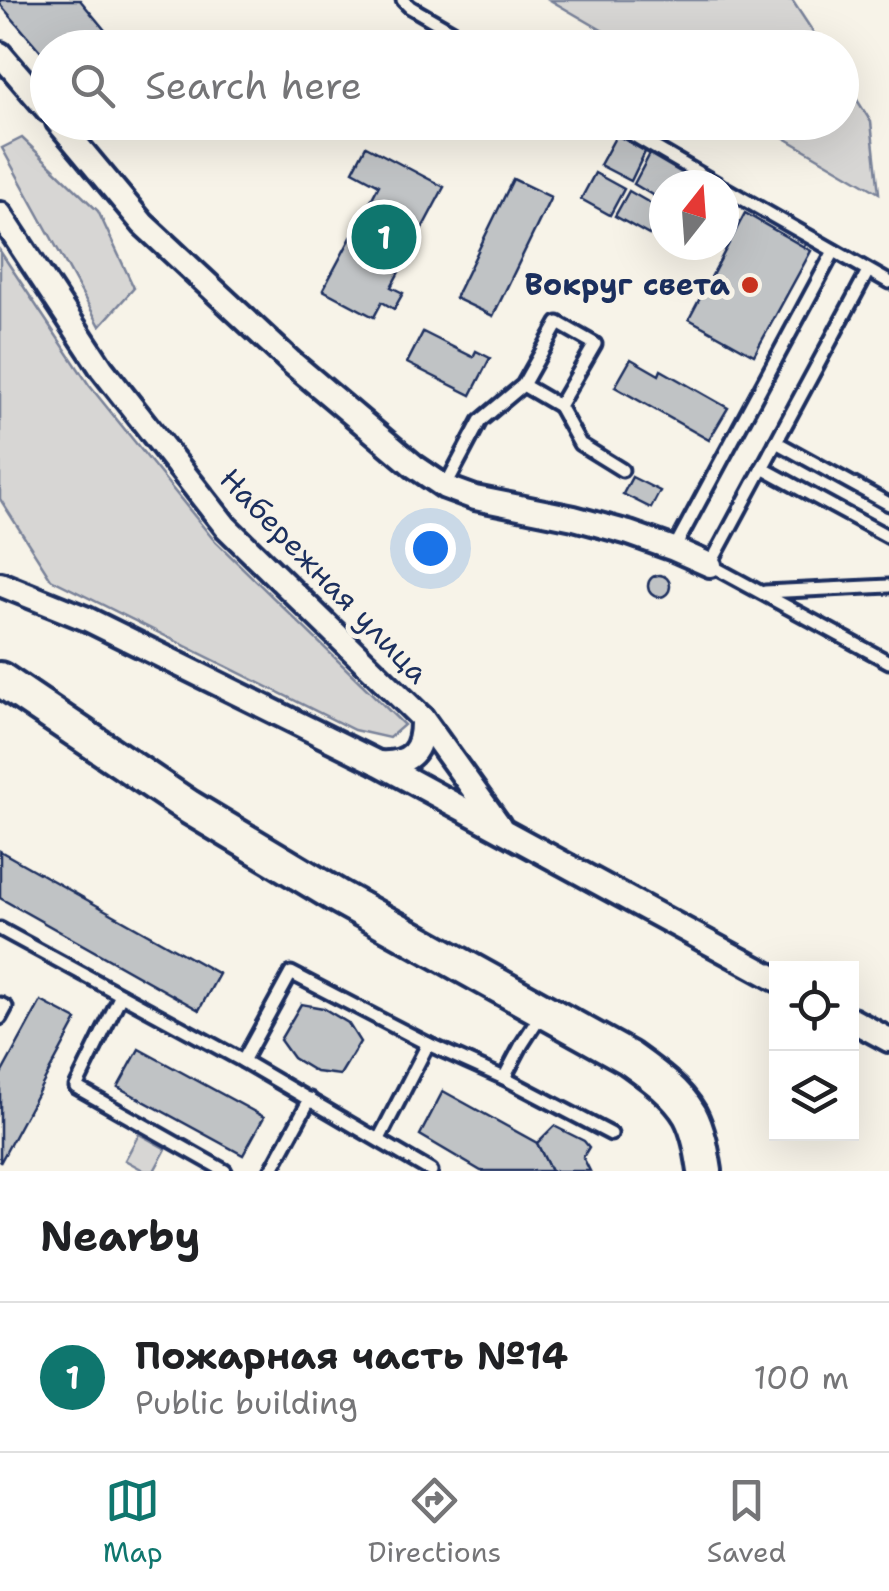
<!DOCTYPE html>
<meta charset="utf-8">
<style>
body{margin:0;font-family:"Shantell Sans",sans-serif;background:#f2f2f2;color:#202124}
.controls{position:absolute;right:30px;bottom:30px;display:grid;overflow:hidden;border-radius:0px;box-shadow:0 10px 40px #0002}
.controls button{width:90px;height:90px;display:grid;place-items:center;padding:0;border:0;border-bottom:2px solid #e0e0e0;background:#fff;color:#202124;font:50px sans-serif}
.compass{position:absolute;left:649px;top:170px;width:90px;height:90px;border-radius:50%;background:#fff;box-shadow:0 10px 40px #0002;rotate:17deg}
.you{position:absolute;left:430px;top:548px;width:35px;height:35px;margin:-25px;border:8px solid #fff;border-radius:50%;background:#1a73e8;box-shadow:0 0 0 15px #1a73e833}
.badge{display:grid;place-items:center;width:65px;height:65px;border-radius:50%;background:#0f766e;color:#fff;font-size:32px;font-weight:700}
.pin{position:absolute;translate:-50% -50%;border:5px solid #fff;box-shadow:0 2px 10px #0006}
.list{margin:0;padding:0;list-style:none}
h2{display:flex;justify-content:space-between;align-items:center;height:130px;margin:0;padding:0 40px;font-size:42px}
h2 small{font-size:32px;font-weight:400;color:#757577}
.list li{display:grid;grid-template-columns:65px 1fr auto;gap:30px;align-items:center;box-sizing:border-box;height:150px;padding:0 40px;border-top:2px solid #e0e0e0}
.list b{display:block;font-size:38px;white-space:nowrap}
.list p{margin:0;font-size:32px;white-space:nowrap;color:#757577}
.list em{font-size:32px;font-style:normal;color:#757577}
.icon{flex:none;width:55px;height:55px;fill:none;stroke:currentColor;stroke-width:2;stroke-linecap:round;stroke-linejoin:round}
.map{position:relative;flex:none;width:889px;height:1171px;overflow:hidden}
.search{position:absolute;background:#fff;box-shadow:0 10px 40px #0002;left:30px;right:30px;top:30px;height:110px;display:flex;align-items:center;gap:25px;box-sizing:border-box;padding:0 35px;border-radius:55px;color:#757577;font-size:38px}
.sheet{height:280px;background:#fff}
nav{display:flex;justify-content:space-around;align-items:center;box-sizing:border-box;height:140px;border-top:2px solid #e0e0e0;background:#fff;font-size:28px;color:#757577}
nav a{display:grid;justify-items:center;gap:5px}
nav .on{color:#0f766e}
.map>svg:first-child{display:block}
.green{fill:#d7d6d4;stroke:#798299;stroke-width:2.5}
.building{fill:#c0c3c5;stroke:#1b2f5e;stroke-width:2.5}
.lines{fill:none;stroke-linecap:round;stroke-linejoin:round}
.lane-casing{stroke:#1b2f5e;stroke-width:19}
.street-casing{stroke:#1b2f5e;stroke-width:30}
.secondary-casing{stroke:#1b2f5e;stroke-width:40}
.lane{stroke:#f7f3e8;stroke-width:11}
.street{stroke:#f7f3e8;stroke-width:22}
.secondary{stroke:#f7f3e8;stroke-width:32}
.poi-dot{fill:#c8321e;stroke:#f7f3e8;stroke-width:4}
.labels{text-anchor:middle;stroke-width:10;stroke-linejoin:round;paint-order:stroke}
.poi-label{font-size:30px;font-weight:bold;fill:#1b2f5e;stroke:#f7f3e8;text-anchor:end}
.street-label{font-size:30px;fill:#1b2f5e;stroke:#f7f3e8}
</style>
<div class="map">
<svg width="889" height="1171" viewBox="0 0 889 1171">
<rect width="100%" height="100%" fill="#f7f3e8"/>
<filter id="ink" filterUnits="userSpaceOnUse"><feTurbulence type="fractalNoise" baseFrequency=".01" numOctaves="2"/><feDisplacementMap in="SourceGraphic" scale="20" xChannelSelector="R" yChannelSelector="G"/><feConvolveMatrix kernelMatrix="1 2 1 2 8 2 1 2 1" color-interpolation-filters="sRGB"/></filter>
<g filter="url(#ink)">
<g class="green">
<path d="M550,0H792L823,47H631Z"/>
<path d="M842,76L871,122L879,193L759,123L842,122Z"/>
<path d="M22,138L98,211L134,288L100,326L2,148Z"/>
<path d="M0,251L89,385L213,539L404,725L389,738L354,730L51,579L0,499Z"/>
<path d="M139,1134L166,1149L154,1171H145L125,1160Z"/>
</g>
<g class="building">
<path d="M0,0H80L118,46L48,48V60L0,4Z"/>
<path d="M617,134L646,150L631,181L600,165Z"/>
<path d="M366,146L444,187L391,287L403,293L394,309L382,302L374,317L323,290L379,185L353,171Z"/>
<path d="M651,152L685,171L677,185H664V202L634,184Z"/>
<path d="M595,173L624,189L610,215L581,199Z"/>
<path d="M513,179L551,197L493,316L455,298Z"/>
<path d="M629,191L662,210L649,235L615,216Z"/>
<path d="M745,213L811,251L754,355L689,319Z"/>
<path d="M423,332L473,357L476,351L490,358L471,395L407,363Z"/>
<path d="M631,359L659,375L661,370L728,408L709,440L615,387Z"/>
<path d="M632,477L660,491L651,508L623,494Z"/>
<circle cx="659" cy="586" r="11"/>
<path d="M0,851L219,974L199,1010L0,898Z"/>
<path d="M41,1001L77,1020L0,1163V1076Z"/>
<path d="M301,1004L323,1008L348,1023L360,1042L340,1075L316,1072L293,1058L280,1040Z"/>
<path d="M139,1049L264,1117L243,1155L118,1087Z"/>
<path d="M443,1091L537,1143L551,1171H481L420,1135Z"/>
<path d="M554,1126L584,1141L589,1147L583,1157L590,1171H551L537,1143Z"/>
</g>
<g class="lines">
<g class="lane-casing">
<g id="lane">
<path d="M403,0L410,7L481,48"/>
<path d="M611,122L719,185"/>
<path d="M724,188L889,282"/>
<path d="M868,271L710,565L889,662"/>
<path d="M559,406L580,444L622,470"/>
<path d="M776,442L889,504"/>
<path d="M762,468L889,537"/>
<path d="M445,487L480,421L523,385L558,323L595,344L559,406L523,385"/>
<path d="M674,549L834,251"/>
<path d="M765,592L889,586"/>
<path d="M0,929L243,1061L431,1171"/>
<path d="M121,995L76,1087L225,1171"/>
<path d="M0,1004L6,1007L0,1018"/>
<path d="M243,1061L291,973L428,1044"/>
<path d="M504,1078L522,1044L542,1013"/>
<path d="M379,1139L428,1044L504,1078L611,1134"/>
<path d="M271,1171L310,1099"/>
</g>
</g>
<g class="street-casing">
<g id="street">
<path d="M0,54L48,110"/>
<path d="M58,122L143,224L291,362L414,466L445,487L475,498L574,518L629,533L674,549L710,565"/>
<path d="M0,214L102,369L226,527L422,718L499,825"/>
<path d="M0,584L87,619L378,763L776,979"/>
<path d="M378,763C411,765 423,751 422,718"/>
<path d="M852,1020L889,1040"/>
</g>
</g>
<g class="secondary-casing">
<path id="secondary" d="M0,679L189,807L337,896L629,1058C651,1074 676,1091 690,1115C699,1132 702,1152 705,1171"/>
</g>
<use href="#lane" class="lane"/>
<use href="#street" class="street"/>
<use href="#secondary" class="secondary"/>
</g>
</g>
<circle class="poi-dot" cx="750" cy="285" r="10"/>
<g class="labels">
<g class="poi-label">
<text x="730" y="295">Вокруг света</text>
</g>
<g class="street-label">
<text transform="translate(324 576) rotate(46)" y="10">Набережная улица</text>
</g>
</g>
</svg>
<div class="controls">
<button><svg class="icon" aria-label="locate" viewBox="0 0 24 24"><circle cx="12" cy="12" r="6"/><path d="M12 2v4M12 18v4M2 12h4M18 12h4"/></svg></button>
<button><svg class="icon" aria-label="layers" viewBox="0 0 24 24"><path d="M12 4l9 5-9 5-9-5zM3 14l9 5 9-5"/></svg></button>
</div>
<svg class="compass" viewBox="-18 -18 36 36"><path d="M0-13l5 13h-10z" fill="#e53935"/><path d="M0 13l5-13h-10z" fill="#757577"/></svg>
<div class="you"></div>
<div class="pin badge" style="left:384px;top:237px">1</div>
<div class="search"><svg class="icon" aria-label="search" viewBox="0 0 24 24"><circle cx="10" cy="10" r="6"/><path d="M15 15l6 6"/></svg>Search here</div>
</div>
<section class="sheet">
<h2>Nearby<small></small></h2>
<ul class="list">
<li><span class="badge">1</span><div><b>Пожарная часть №14</b><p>Public building</p></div><em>100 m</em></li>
</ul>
</section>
<nav>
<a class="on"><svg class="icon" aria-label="map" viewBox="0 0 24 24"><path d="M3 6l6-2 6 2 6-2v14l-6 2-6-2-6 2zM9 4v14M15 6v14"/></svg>Map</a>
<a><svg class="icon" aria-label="directions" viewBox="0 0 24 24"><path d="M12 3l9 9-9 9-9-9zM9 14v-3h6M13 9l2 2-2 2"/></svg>Directions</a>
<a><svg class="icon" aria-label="saved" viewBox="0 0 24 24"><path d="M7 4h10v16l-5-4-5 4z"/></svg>Saved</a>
</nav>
